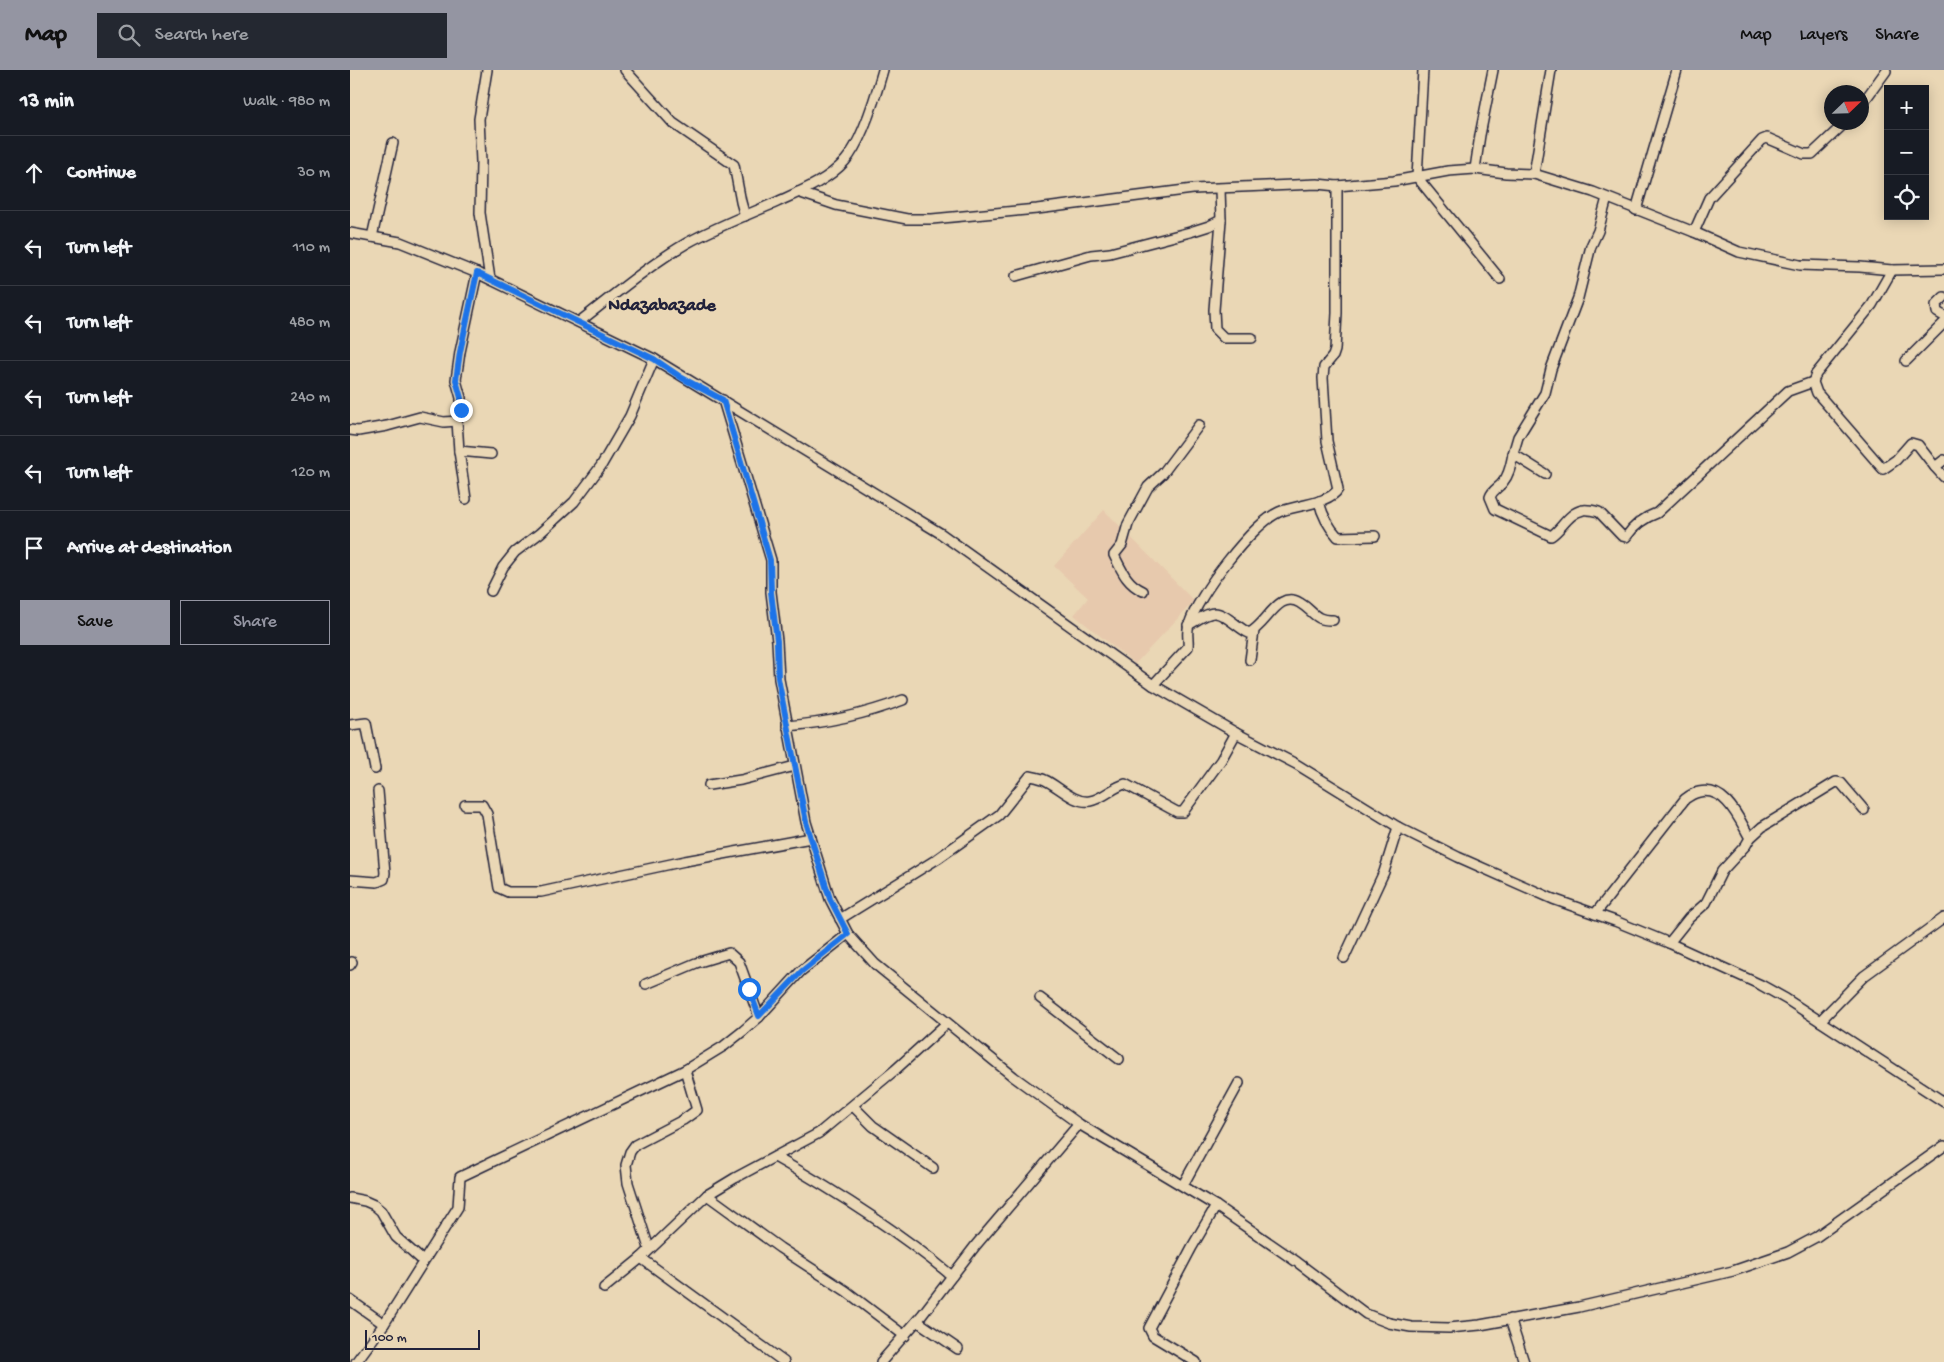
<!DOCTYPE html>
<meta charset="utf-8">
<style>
body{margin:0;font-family:"Gochi Hand",sans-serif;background:#242831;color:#f1f3f6}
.controls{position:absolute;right:15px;top:15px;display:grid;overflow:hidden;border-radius:0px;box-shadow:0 2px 12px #0003}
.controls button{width:45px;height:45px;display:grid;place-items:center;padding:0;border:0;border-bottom:1px solid #363941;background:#171b24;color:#f1f3f6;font:25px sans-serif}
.compass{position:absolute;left:1474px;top:15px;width:45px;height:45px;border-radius:50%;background:#171b24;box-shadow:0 2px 12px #0003;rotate:67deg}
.scale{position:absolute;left:15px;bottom:12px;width:115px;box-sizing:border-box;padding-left:5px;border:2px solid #22223b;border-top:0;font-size:14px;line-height:18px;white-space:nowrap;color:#22223b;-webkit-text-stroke:4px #ead7b5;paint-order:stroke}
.stop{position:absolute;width:15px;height:15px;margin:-11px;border:4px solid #1a73e8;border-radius:50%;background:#fff}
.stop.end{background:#1a73e8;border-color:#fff;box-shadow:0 1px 5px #0008}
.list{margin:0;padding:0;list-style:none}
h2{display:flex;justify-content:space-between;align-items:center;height:65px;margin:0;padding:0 20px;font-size:21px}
h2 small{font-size:16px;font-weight:400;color:#9ea1a6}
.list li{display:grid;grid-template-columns:32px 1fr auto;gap:15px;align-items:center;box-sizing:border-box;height:75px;padding:0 20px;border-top:1px solid #363941}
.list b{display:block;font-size:19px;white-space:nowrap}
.list em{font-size:16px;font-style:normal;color:#9ea1a6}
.actions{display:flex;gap:10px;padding:15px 20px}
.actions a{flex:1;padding:11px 0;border:1px solid #9495a2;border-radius:0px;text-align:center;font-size:18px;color:#9495a2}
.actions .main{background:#9495a2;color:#111}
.icon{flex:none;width:28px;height:28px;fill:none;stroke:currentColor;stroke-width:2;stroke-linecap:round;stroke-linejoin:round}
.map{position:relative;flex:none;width:1594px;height:1292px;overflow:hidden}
header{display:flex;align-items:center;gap:30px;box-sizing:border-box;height:70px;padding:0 25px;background:#9495a2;color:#111}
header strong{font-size:24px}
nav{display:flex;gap:28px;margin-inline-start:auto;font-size:18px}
.search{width:350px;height:45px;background:#242831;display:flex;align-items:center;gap:12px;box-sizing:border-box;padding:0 18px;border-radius:0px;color:#9ea1a6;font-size:19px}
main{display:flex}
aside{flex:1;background:#171b24}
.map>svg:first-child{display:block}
.built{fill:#e7c9ad}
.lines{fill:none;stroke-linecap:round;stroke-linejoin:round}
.street-casing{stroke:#22223b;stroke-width:12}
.street{stroke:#ead7b5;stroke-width:9}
.route{stroke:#1a73e8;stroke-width:6}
.labels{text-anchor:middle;stroke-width:5;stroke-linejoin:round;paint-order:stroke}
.quarter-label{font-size:18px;font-weight:bold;fill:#22223b;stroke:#ead7b5}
</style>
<header>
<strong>Map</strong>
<div class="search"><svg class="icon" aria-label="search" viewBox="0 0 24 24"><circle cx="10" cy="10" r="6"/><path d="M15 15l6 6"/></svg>Search here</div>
<nav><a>Map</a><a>Layers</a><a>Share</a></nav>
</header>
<main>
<aside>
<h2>13 min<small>Walk · 980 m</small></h2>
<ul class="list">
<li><svg class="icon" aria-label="ahead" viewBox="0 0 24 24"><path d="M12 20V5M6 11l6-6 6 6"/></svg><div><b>Continue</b></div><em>30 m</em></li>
<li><svg class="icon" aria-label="left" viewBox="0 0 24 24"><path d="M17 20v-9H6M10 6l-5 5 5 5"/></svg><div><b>Turn left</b></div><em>110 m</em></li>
<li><svg class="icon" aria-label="left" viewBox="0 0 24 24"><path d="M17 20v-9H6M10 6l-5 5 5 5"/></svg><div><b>Turn left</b></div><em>480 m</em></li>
<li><svg class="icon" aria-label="left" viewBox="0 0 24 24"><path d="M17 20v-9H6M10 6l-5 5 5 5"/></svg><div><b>Turn left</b></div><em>240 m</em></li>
<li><svg class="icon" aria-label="left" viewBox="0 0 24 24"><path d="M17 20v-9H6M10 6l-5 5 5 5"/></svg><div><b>Turn left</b></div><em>120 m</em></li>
<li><svg class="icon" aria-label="arrive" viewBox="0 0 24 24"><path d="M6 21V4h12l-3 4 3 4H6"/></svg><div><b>Arrive at destination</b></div></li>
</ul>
<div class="actions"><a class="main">Save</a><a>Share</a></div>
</aside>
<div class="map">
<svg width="1594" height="1292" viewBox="0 0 1594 1292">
<rect width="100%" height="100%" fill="#ead7b5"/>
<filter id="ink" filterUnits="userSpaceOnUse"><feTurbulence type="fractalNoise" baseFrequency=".02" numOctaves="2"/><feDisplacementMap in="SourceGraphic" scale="10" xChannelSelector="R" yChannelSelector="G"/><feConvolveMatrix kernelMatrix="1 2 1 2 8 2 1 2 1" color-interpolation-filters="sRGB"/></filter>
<g filter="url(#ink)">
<path class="built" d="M754,440L844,531L785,594L724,545L738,528L704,496Z"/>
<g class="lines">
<g class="street-casing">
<g id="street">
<path d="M137,0L129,49L131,92L130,143L140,209"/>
<path d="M275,0L323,53L384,95L391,132L395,146"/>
<path d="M1073,0L1067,107L1150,209"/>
<path d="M1512,34L1536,1"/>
<path d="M1125,99L1130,65L1143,0"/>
<path d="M1184,104L1201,0"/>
<path d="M870,119L871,150L864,240L865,259L874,268H902"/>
<path d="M448,122L486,135L557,149H582L687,139L843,119L967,114L987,116L1044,111L1098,101L1125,99L1156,103L1184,104L1243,122L1344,162L1389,182L1450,195L1510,197L1542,200L1594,199"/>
<path d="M1286,140L1327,0"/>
<path d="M1344,162L1359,128L1412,70L1417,68L1454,84H1462L1496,52"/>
<path d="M0,163L50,172L127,203L304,289L590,463L803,615L886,663L946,694L1048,757L1108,787L1203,829L1265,851L1319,873L1411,915L1436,929L1594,1032"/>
<path d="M22,167L43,73"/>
<path d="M1542,200L1522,235L1466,304L1463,312L1467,323L1533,399L1546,390L1561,373L1568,375L1585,397L1594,390"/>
<path d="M666,206L741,185L760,183L840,162L859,156L871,150"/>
<path d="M1594,227L1586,235L1587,242L1594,246"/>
<path d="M229,252C264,225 299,195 337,173C366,157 397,145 427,132C451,121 477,111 495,91C512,72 526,25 533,0"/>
<path d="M1556,291L1594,253"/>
<path d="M373,330L421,490V522L427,571L429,609L456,752L480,829L498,864L525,894L664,1007L729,1054L866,1136L947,1192L1016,1244L1039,1253L1061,1257L1099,1258L1130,1255L1229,1237L1383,1201L1438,1182L1466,1167L1594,1076"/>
<path d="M107,351L109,381L116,429"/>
<path d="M0,360L8,361L37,356L70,347L94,352L107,351L111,340V328L106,310L110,282L127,203"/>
<path d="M109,381L141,384"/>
<path d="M1163,384C1161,393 1160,404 1153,412C1149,418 1143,419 1140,427L1145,439L1201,466C1212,459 1218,443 1233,440C1237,439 1245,441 1249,442L1272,466L1276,467C1284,455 1293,448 1307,443L1438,321L1463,312"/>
<path d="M1585,397L1594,407"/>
<path d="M1195,404L1163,384L1168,367L1195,323L1201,299L1228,228L1241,176L1248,161L1257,128"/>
<path d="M969,431C972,445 978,456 988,467L1025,466"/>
<path d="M141,521L153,497L165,482L190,463L224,432L251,396L280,346L304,289"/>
<path d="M793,521C777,514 772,501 764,485L772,475L778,454L798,417L813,403L849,355"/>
<path d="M838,555C846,551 856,543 864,543C874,542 889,559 899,563C917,555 928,519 950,533C964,541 964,551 983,550"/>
<path d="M900,590L904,561"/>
<path d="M803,615L838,577C839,570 836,562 839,555C847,526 902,454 929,442C943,436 981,433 988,419L977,371L973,308L974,297L983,286L985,280L987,243V116"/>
<path d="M0,655L16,653L25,699"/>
<path d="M437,656C476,653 516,644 553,630"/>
<path d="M359,715L391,710L445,696"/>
<path d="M115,735H132L137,744L149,818L158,822H191L335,791L461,768"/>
<path d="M1400,768L1412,757L1486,712L1491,713L1514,740"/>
<path d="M0,810L27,812L34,809L35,803L28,721"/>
<path d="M1245,844L1335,729C1339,726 1344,723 1349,722C1376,716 1389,749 1400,768L1396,775L1372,801L1356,833L1339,848L1319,873"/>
<path d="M490,849L587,789L649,745L680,706C685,707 691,708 695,710C708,716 725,734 740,731C753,729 763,717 775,714L827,742H833L871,690L886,663"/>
<path d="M994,888L1034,802L1048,757"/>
<path d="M0,895L2,892"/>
<path d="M296,914L346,893L379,883L389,892L409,947"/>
<path d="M690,928L769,989"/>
<path d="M1470,951L1514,906L1594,848"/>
<path d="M503,1036L523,1056L583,1098"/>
<path d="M425,1087C487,1122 548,1161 602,1206"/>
<path d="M833,1115L889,1013"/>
<path d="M357,1125L430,1178L496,1221L555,1266"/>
<path d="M0,1128L15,1131L24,1135L31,1141L46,1167L73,1191"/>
<path d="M299,1178L278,1113L276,1095L280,1082L285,1075L333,1050L347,1040L335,1000"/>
<path d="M291,1188L434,1292"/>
<path d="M254,1218L291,1188L357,1125L385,1108L469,1063L545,1000L597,953"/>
<path d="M0,1230L34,1254L6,1292"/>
<path d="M1160,1249L1174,1292"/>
<path d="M567,1251L608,1279"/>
<path d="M34,1254L108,1137L110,1107L335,1000L374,976L393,961L409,947L451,901L498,864"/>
<path d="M531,1292L572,1245L626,1175L729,1054"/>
<path d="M846,1292L803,1266L799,1258L842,1177L866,1136"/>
</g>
</g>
<use href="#street" class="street"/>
</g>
</g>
<g class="lines" filter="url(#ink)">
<path class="route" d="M111,340V328L106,310L110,282L127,203L304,289L332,308L373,330L420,490L421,522L427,571L428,608L456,752L480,829L498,864L452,901L409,946L399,919"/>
</g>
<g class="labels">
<g class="quarter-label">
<text x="312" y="240">Ndazabazade</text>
</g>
</g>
</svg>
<div class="controls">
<button>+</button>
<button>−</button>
<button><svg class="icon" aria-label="locate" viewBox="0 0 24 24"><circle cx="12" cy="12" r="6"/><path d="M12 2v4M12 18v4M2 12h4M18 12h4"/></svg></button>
</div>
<svg class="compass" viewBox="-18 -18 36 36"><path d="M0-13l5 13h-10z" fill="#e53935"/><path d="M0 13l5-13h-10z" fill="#9ea1a6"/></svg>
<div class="scale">100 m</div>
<div class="stop" style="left:399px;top:919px"></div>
<div class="stop end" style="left:111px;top:340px"></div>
</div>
</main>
